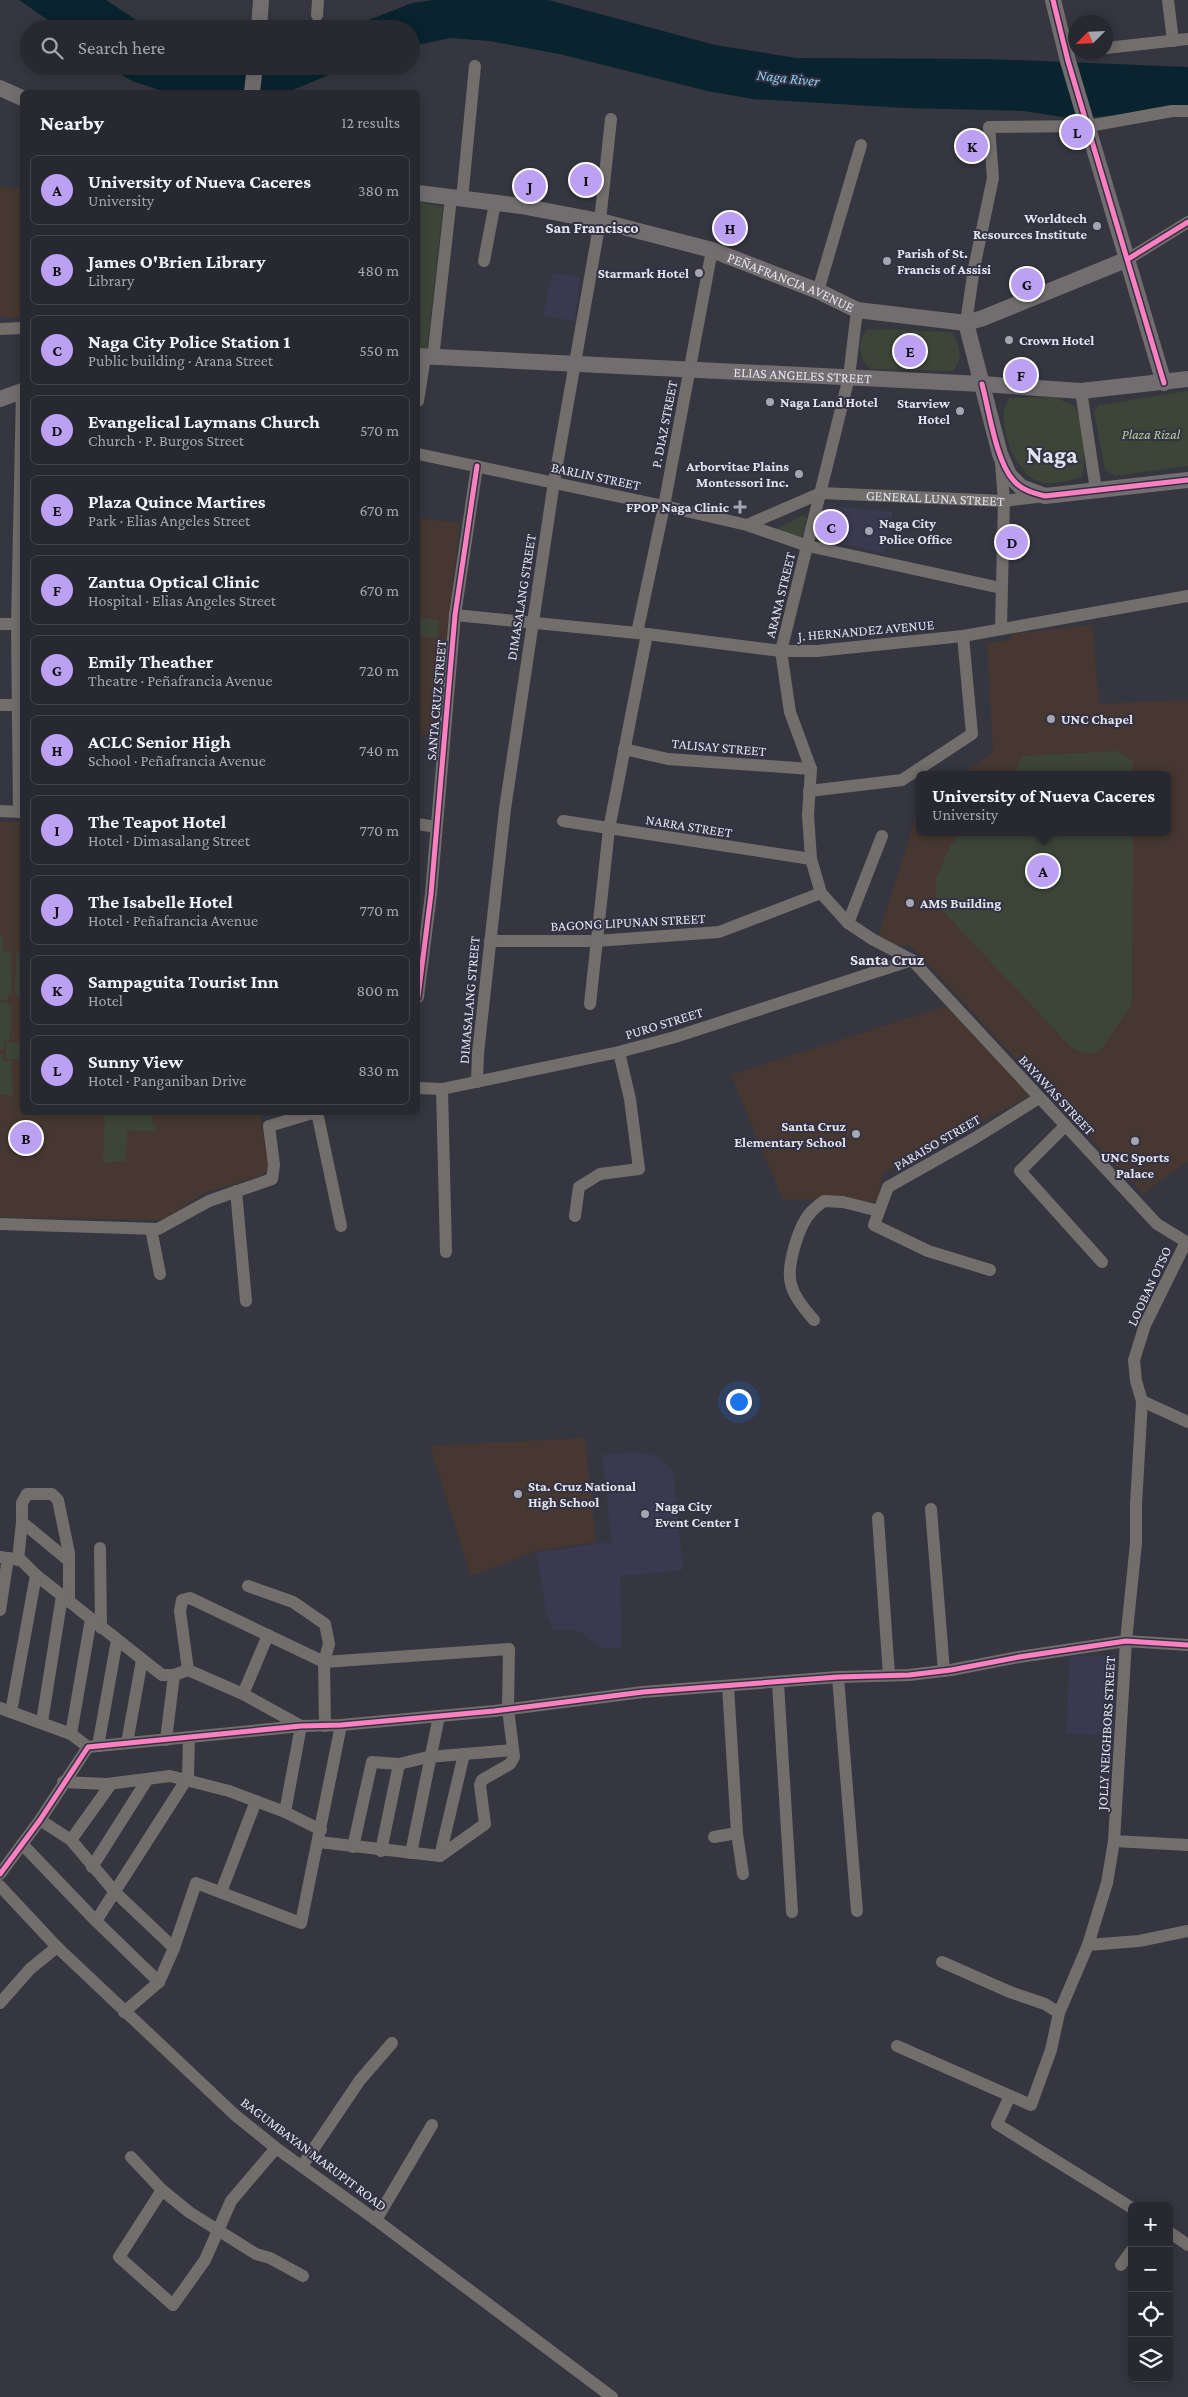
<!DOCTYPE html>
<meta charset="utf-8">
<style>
body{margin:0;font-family:"Crimson Pro",serif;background:#303038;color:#f1f3f6}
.controls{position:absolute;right:15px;bottom:15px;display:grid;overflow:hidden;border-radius:8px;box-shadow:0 2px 12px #0003}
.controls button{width:45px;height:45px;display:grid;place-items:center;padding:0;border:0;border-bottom:1px solid #44444c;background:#282830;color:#f1f3f6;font:25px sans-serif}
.compass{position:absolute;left:1068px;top:15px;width:45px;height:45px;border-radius:50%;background:#282830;box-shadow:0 2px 12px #0003;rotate:246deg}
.you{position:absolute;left:738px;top:1401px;width:18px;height:18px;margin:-12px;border:4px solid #fff;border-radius:50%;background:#1a73e8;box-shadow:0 0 0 8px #1a73e833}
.badge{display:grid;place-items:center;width:32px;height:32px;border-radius:50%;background:#bca0f2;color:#111;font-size:16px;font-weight:700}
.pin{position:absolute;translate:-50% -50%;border:2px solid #fff;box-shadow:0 1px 5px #0006}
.popup{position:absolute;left:916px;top:771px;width:255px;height:65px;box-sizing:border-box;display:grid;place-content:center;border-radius:8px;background:#282830;filter:drop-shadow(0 1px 4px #0005);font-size:16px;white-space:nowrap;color:#a5a6ab}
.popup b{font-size:19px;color:#f1f3f6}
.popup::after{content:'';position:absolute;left:50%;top:100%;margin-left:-10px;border:10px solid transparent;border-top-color:#282830}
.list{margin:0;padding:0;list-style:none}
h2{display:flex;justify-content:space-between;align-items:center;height:65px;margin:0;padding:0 20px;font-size:21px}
h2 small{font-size:16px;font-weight:400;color:#a5a6ab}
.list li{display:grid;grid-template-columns:32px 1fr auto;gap:15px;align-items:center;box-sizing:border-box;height:70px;margin:0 10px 10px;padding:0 10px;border:1px solid #44444c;border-radius:8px}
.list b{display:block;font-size:19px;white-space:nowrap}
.list p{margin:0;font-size:16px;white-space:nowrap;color:#a5a6ab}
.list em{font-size:16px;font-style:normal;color:#a5a6ab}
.icon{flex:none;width:28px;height:28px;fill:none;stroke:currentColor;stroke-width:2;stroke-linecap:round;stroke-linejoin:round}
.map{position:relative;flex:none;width:1188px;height:2397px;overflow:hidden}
.search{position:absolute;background:#282830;box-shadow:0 2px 12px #0003;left:20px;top:20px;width:400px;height:55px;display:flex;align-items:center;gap:12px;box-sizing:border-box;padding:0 18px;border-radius:28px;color:#a5a6ab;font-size:19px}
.panel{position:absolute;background:#282830;box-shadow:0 2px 12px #0003;left:20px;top:90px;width:400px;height:1025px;border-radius:8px}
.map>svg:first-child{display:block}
.built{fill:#3a3950}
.education{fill:#463830}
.green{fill:#3c4537}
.water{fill:#09242f}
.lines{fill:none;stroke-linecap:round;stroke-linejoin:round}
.minor{stroke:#726e6b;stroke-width:12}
.major{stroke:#726e6f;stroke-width:16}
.cycleway-casing{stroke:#333244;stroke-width:8}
.cycleway{stroke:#ff80c0;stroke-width:5}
.poi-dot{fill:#a6a6b1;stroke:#333244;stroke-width:2}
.labels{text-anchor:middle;stroke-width:4;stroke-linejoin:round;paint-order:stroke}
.poi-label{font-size:14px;font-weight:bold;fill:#e3e3ee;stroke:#333244;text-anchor:start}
.street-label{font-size:14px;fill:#e3e3ee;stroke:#333244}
.park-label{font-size:14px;font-style:italic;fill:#b3d29c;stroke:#333244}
.water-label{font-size:15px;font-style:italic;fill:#87cbe9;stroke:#333244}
.quarter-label{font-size:16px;font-weight:bold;fill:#e3e3ee;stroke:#333244}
.town-label{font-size:24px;font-weight:bold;fill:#e3e3ee;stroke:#333244}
</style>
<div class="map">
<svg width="1188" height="2397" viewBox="0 0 1188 2397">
<rect width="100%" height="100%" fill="#363640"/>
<g class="built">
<path d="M552,273L580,277L574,321L543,316Z"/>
<path d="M824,505L893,512L885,554L816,537Z"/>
<path d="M636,1452L657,1456L673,1470L683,1570L620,1576L622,1648H603L577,1630H554L546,1613L537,1552L612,1542L602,1455Z"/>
<path d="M1117,1655L1113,1735L1067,1734L1069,1656Z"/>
</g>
<g class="education">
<path d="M0,187L22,189V318L0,317Z"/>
<path d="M418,518L460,523L435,734L418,735Z"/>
<path d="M1092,625L1099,704L1188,700V1161L1143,1194L910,945H894L878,937L919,807V832H1167V775H962L993,752L987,643L1011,640V634Z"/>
<path d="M0,822H22V1112L260,1113L268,1167L266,1172L260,1176L204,1193L165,1219L158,1220L0,1217Z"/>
<path d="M946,1006L1030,1096L883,1173L877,1202L825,1199L783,1200L731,1075Z"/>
<path d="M585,1438L596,1542L536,1551L471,1576L430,1446Z"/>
</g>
<g class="green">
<path d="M418,202L443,207L427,348H418Z"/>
<path d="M868,329L951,332C961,343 963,360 953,371L871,369C858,359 856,340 868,329Z"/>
<path d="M1188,391V466L1115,476L1105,470L1094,412L1099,405Z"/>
<path d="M1054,397L1075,406C1083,425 1087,456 1082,477C1071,481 1052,485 1040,482C1018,476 1001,434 1004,413C1004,408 1007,403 1009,398Z"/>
<path d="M803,515L807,518L802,537L799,538L777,529Z"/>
<path d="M418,618L439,620L437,638L418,636Z"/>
<path d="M1119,751L1133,762V775H1014L1022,756Z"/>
<path d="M960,832H1133L1132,1004L1101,1050C1090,1056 1084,1053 1073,1049L936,904V879L949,848Z"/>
<path d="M0,936H3V952L11,953L12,994L8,996L7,1000H0Z"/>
<path d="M16,953H22V1000L15,993Z"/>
<path d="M0,1002H7L11,1007L10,1041H5L4,1050H0Z"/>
<path d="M6,1042L22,1043L21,1059H6Z"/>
<path d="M0,1054H3L4,1061H11L13,1095H0Z"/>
<path d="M105,1113H152V1124L154,1125L157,1131L127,1130L126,1161L103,1163Z"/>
</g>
<g class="water">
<path d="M19,0H106L150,29H61Z"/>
<path d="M433,0H548L715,45L797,58L990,59L1188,67V108L1075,119L1024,111L905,108L753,99L707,91L559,54L490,41L451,38L411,46V29H346L412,3Z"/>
<path d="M106,66H350L288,92H165L132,81Z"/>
</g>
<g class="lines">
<g class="minor">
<path d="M1168,0L1173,41"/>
<path d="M317,15L318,0"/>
<path d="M1106,48L1188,39"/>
<path d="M462,199L475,66"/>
<path d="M1128,259L1188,222"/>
<path d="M484,261L495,203"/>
<path d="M818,291L861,145"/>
<path d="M857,310L849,377L781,651L790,712L811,769L808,815L811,859L821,893L848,923L872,939L912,960L1157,1224L1188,1243"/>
<path d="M966,323L974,268L993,178L989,127L1089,126L1172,111H1188"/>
<path d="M0,329L22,328"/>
<path d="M433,358L451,198"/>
<path d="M1081,391L1096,490"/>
<path d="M418,401L425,357"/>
<path d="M418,454L664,506L747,525L808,546L1001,588"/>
<path d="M1001,463L1004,501L1001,628"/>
<path id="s1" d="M747,525L821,493L1004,501L1045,496"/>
<path d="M455,615L647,634L781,651H817L963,636L1188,596"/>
<path d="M0,624H22"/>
<path d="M637,633L664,506L712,250"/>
<path d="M0,705H22"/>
<path d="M624,749L668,759L811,769"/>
<path d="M809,791L902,780L972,734L963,636"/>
<path d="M0,811L22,812"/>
<path d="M19,812L17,624L22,391"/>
<path d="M563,821L811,859"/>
<path d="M418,824L436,827"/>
<path d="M848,923L882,836"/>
<path d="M490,941H596L719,932L821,893"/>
<path d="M418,997L431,894L455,615L477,466"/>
<path d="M590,1004L609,829L647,634"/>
<path d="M477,1082L478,1053L505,809L554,482L600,221L611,119"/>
<path d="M418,1088L442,1089L619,1052L675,1037L912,960"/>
<path d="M442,1089L446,1252"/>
<path d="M317,1112L341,1226"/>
<path d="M1065,1126L1020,1171L1102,1262"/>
<path d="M236,1191L246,1301"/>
<path d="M575,1216L579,1187L600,1174L639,1169L630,1099L619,1052"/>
<path d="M0,1224L158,1229L209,1201L272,1179L274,1165L269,1126L316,1112"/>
<path d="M151,1229L160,1274"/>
<path d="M990,1270L928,1251L874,1225L888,1187L975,1138L1039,1098"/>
<path d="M814,1320C805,1310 794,1297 791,1284C786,1266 799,1224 812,1211C816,1207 820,1204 824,1201L843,1202L879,1211"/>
<path d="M1142,1401L1188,1422"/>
<path d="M931,1509L944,1671"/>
<path d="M878,1518L889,1675"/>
<path d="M22,1522V1503L27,1494H52L58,1500L69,1553V1602"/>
<path d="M100,1548L101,1628"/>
<path d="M0,1557L21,1560L36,1575L162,1675H174L188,1670L180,1611L182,1600L190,1598L324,1662L509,1649L508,1709L514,1757L510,1764L482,1780L480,1785L485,1824L440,1856L319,1842"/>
<path d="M18,1560L22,1522L69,1561"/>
<path d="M248,1586L293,1602L325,1624L329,1644L324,1662L325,1726"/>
<path d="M0,1610L8,1558"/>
<path d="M188,1670L243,1694L268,1635"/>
<path d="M838,1677L857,1911"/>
<path d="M778,1683L792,1912"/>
<path d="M728,1686L737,1833L743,1874"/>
<path d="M243,1694L301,1726L285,1812"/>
<path d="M0,1708L71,1734L88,1747"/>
<path d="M11,1712L36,1575"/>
<path d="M42,1722L62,1596"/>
<path d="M71,1734L91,1619"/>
<path d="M166,1740L174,1675"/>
<path d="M127,1743L142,1660"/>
<path d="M98,1746L117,1640"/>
<path d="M63,1782L107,1784L170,1776L229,1791L285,1812L321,1830"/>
<path d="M40,1820L71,1840L115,1892L174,1948"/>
<path d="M714,1837L737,1833"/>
<path d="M71,1840L111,1784"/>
<path d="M1114,1841L1188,1845"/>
<path d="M22,1844L96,1921L159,1982"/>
<path d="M353,1847L372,1762L399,1764L428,1757L513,1750"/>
<path d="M381,1851L399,1764"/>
<path d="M411,1853L439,1716"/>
<path d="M440,1856L464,1754"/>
<path d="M92,1867L147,1780"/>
<path d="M0,1874L40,1820L88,1747L301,1726L341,1725L494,1711L643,1692L838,1677L909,1675L951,1670L1019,1657L1126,1641L1188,1645"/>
<path d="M0,1886L57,1947L235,2115L276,2148L376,2220L612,2397"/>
<path d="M221,1892L256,1801"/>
<path d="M96,1921L188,1777L189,1737"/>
<path d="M1088,1945L1139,1941L1188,1931"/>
<path d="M942,1962L1010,1992L1045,2004L1059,2013"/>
<path d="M0,2003L30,1969L57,1947"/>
<path d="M124,2012L159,1982L174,1948L196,1883L301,1923L341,1725"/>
<path d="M897,2046L1031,2105L1051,2050L1059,2013L1088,1945L1107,1883L1114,1841L1126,1641L1136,1543V1504L1142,1401L1136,1381L1134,1360L1145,1325L1186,1242"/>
<path d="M1010,2096L997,2124L1132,2208"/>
<path d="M131,2157L162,2190L189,2212L256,2254L270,2258L303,2276"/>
<path d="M302,2166L360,2080L392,2043"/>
<path d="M162,2190L119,2257L173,2305L205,2260L231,2201L276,2148"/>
<path d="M376,2220L432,2125"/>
<path d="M1169,2232L1188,2245"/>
<path d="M1121,2265L1132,2250"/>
</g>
<g class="major">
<path d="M1053,0L1068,61L1164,383"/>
<path d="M259,29L261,0"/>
<path d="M0,88L22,98"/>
<path d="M252,92L255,66"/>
<path id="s2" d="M418,193L521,206L600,221L712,250L818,291L857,310L966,323L983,318L1128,259"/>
<path d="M966,323L1000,454L1009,475L1021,487L1045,496L1188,480"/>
<path id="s3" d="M418,356L982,384L1081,391L1188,379"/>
<path d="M0,399L22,391"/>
</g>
<g class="cycleway-casing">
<g id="cycleway">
<path d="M1053,0L1068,61L1164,383"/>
<path d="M1128,259L1188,222"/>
<path d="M982,384C989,410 996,462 1014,481C1022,490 1033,493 1045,496L1188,480"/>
<path d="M418,997L431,894L455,615L477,466"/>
<path d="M0,1874L40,1820L88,1747L301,1726L341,1725L494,1711L643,1692L838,1677L909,1675L951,1670L1019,1657L1126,1641L1188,1645"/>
</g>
</g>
<use href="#cycleway" class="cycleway"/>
</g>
<g class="poi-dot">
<circle cx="1097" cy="226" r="5"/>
<circle cx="887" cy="261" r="5"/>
<circle cx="699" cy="273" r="5"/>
<circle cx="1009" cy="340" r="5"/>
<circle cx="770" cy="402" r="5"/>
<circle cx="960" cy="411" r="5"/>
<circle cx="799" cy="474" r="5"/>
<path d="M737.5 499.5h5v5h5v5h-5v5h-5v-5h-5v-5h5z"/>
<circle cx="869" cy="531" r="5"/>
<circle cx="1051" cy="719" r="5"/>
<circle cx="910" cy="903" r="5"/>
<circle cx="856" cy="1134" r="5"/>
<circle cx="1135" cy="1141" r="5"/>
<circle cx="518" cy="1494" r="5"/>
<circle cx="645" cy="1514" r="5"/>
</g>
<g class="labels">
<g class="poi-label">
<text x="1087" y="223" text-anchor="end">Worldtech<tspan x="1087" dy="16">Resources Institute</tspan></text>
<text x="897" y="258">Parish of St.<tspan x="897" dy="16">Francis of Assisi</tspan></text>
<text x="689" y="278" text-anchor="end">Starmark Hotel</text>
<text x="1019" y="345">Crown Hotel</text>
<text x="780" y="407">Naga Land Hotel</text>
<text x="950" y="408" text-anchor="end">Starview<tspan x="950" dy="16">Hotel</tspan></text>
<text x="789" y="471" text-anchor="end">Arborvitae Plains<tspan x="789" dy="16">Montessori Inc.</tspan></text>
<text x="729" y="512" text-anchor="end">FPOP Naga Clinic</text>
<text x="879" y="528">Naga City<tspan x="879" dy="16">Police Office</tspan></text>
<text x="1061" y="724">UNC Chapel</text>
<text x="920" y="908">AMS Building</text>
<text x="846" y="1131" text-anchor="end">Santa Cruz<tspan x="846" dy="16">Elementary School</tspan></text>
<text x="1135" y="1162" text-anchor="middle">UNC Sports<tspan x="1135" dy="16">Palace</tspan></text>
<text x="528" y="1491">Sta. Cruz National<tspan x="528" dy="16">High School</tspan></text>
<text x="655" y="1511">Naga City<tspan x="655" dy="16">Event Center I</tspan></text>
</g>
<g class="street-label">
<text dy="5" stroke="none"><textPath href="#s2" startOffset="385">PEÑAFRANCIA AVENUE</textPath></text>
<text dy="5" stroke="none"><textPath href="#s3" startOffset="385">ELIAS ANGELES STREET</textPath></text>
<text transform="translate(664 424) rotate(-79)" y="5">P. DIAZ STREET</text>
<text transform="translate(596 476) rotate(12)" y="5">BARLIN STREET</text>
<text dy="5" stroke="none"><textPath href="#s1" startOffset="195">GENERAL LUNA STREET</textPath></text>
<text transform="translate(780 595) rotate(-76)" y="5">ARANA STREET</text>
<text transform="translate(521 597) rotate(-81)" y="5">DIMASALANG STREET</text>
<text transform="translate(866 630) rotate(-5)" y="5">J. HERNANDEZ AVENUE</text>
<text transform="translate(436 700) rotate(-85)" y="5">SANTA CRUZ STREET</text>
<text transform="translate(719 747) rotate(5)" y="5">TALISAY STREET</text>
<text transform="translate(689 826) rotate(9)" y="5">NARRA STREET</text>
<text transform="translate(628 922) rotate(-3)" y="5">BAGONG LIPUNAN STREET</text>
<text transform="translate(469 1000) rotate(-85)" y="5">DIMASALANG STREET</text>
<text transform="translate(664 1023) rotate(-17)" y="5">PURO STREET</text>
<text transform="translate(1057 1095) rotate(47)" y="5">BAYAWAS STREET</text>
<text transform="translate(937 1142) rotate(-30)" y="5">PARAISO STREET</text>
<text transform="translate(1149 1286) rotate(-65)" y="5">LOOBAN OTSO</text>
<text transform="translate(1106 1733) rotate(-87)" y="5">JOLLY NEIGHBORS STREET</text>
<text transform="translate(314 2154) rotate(37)" y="5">BAGUMBAYAN MARUPIT ROAD</text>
</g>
<g class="park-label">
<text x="1151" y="439">Plaza Rizal</text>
</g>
<g class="water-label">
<text transform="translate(788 78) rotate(6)" y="5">Naga River</text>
</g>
<g class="quarter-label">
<text x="592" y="233">San Francisco</text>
<text x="887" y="965">Santa Cruz</text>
</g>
<g class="town-label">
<text x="1052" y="463">Naga</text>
</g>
</g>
</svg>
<div class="controls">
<button>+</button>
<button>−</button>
<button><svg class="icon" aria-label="locate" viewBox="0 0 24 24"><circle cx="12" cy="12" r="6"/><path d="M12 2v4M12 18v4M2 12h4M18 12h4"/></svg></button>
<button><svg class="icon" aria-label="layers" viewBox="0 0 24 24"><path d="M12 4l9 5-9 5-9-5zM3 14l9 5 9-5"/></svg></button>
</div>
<svg class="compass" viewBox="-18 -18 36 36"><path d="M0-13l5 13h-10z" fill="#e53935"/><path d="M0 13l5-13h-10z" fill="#a5a6ab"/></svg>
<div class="you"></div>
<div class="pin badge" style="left:1043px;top:871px">A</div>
<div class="popup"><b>University of Nueva Caceres</b>University</div>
<div class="pin badge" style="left:26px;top:1138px">B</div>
<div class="pin badge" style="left:831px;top:527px">C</div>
<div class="pin badge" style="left:1012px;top:542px">D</div>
<div class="pin badge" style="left:910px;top:351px">E</div>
<div class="pin badge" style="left:1021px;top:375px">F</div>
<div class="pin badge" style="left:1027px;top:284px">G</div>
<div class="pin badge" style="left:730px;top:228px">H</div>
<div class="pin badge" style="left:586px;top:180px">I</div>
<div class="pin badge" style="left:530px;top:186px">J</div>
<div class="pin badge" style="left:972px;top:146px">K</div>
<div class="pin badge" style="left:1077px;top:132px">L</div>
<div class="search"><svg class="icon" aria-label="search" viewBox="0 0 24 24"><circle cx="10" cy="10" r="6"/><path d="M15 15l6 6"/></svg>Search here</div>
<section class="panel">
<h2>Nearby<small>12 results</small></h2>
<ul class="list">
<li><span class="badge">A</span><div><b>University of Nueva Caceres</b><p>University</p></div><em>380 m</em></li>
<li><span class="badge">B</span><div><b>James O'Brien Library</b><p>Library</p></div><em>480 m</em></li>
<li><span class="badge">C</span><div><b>Naga City Police Station 1</b><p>Public building · Arana Street</p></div><em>550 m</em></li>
<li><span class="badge">D</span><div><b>Evangelical Laymans Church</b><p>Church · P. Burgos Street</p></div><em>570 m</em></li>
<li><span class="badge">E</span><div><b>Plaza Quince Martires</b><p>Park · Elias Angeles Street</p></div><em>670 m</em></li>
<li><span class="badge">F</span><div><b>Zantua Optical Clinic</b><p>Hospital · Elias Angeles Street</p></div><em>670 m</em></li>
<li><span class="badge">G</span><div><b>Emily Theather</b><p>Theatre · Peñafrancia Avenue</p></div><em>720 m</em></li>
<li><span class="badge">H</span><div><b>ACLC Senior High</b><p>School · Peñafrancia Avenue</p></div><em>740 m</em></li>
<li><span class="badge">I</span><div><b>The Teapot Hotel</b><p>Hotel · Dimasalang Street</p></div><em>770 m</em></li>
<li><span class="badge">J</span><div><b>The Isabelle Hotel</b><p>Hotel · Peñafrancia Avenue</p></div><em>770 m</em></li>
<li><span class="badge">K</span><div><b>Sampaguita Tourist Inn</b><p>Hotel</p></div><em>800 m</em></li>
<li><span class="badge">L</span><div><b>Sunny View</b><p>Hotel · Panganiban Drive</p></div><em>830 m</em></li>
</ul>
</section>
</div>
